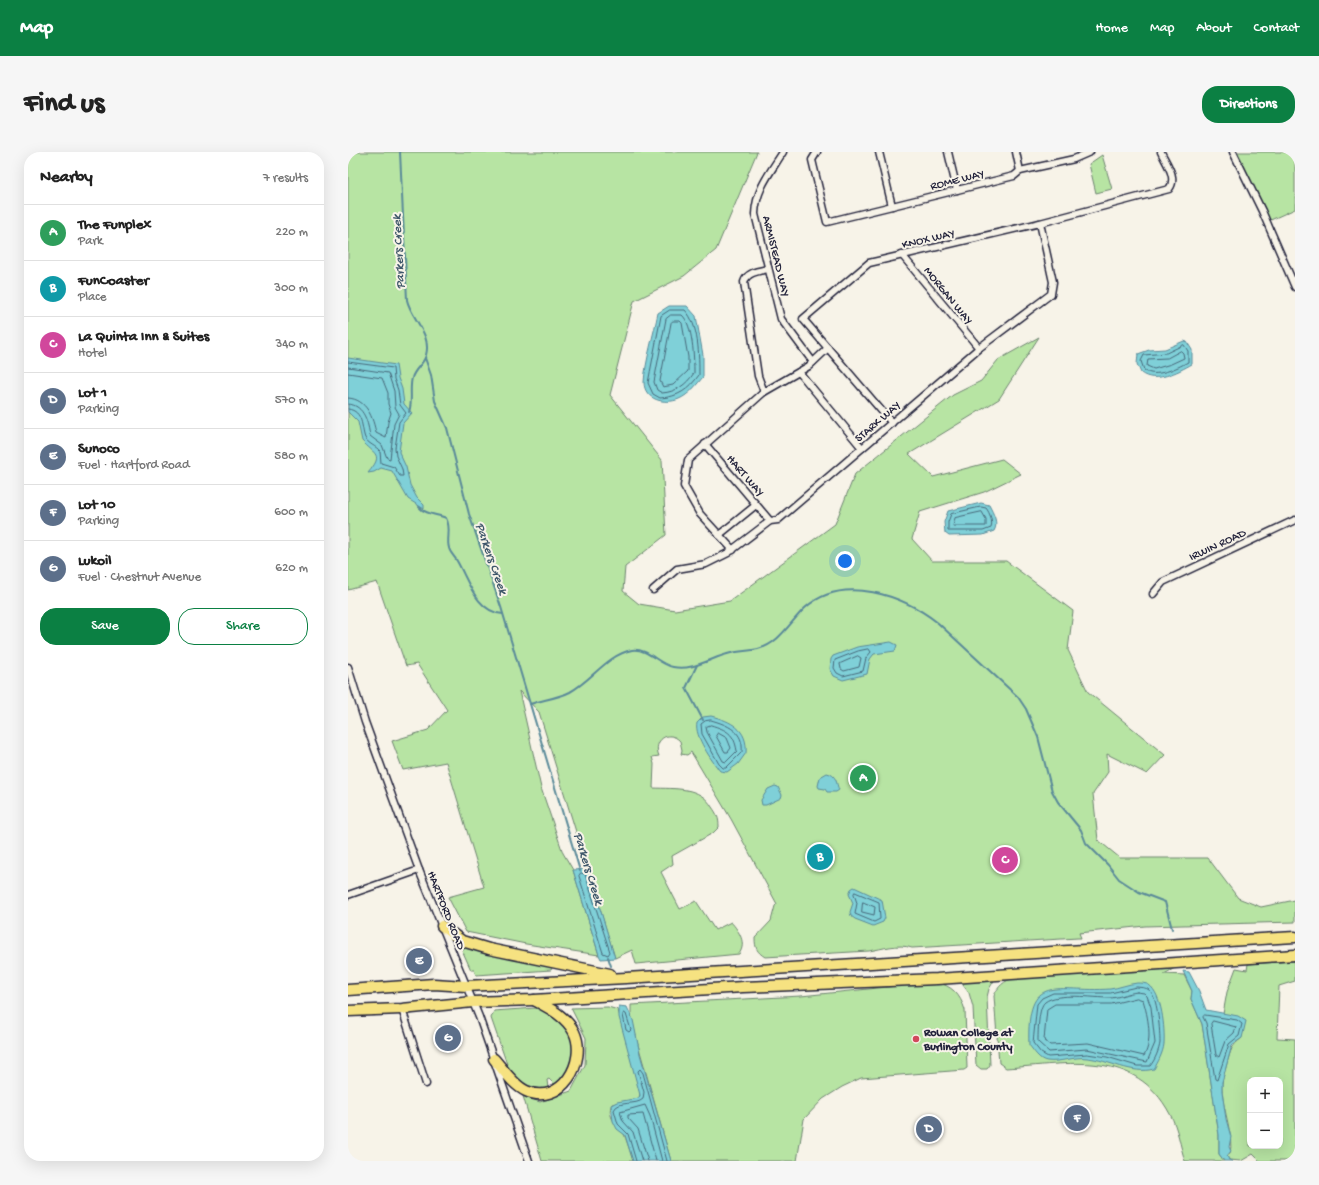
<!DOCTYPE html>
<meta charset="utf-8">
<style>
body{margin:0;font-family:"Gochi Hand",sans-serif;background:#f6f6f6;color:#222}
.controls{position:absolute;right:12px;bottom:12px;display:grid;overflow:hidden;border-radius:8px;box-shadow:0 4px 16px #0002}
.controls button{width:36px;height:36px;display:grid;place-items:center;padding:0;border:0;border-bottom:1px solid #e0e0e0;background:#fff;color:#222;font:20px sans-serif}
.you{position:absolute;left:497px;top:409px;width:14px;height:14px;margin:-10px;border:3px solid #fff;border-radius:50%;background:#1a73e8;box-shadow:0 0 0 6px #1a73e833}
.badge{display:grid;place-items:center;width:26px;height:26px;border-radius:50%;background:#0b8043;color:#fff;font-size:13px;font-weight:700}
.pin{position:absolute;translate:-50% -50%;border:2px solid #fff;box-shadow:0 1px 4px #0006}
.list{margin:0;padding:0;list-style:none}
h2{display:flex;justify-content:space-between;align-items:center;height:52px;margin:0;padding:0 16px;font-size:17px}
h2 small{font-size:13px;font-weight:400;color:#767676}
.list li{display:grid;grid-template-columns:26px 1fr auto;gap:12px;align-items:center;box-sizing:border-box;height:56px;padding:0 16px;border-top:1px solid #e0e0e0}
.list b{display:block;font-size:15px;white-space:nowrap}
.list p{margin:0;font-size:13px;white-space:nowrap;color:#767676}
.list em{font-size:13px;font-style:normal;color:#767676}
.actions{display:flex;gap:8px;padding:12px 16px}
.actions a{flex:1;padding:9px 0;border:1px solid #0b8043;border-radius:16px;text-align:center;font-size:14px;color:#0b8043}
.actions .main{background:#0b8043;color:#fff}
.map{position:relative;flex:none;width:947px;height:1009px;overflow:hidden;border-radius:16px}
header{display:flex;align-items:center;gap:24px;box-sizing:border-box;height:56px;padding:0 20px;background:#0b8043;color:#fff}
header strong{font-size:19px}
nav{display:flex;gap:22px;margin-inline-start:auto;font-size:14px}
.intro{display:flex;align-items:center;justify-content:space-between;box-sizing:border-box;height:96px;padding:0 24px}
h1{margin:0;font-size:28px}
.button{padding:10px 18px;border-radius:16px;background:#0b8043;color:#fff;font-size:14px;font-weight:700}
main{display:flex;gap:24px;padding:0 24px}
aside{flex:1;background:#fff;border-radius:16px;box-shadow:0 4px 16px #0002}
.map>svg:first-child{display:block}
.green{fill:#b7e4a3;stroke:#6c836f;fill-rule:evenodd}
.water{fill:#7fd0d8;stroke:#5a8a99}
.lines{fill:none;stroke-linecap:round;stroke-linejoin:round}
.shore{stroke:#47687a;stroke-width:1}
.stream{stroke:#5a8a99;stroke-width:2}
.minor-casing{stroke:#22223b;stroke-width:9}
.highway-casing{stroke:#22223b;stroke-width:13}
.minor{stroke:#f7f3e8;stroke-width:6}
.highway{stroke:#f6e281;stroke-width:10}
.poi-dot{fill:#d1495b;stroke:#f7f3e8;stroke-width:1.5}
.labels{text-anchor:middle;stroke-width:4;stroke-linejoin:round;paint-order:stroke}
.street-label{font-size:12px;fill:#22223b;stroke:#f7f3e8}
.poi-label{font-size:12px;font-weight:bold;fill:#22223b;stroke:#f7f3e8;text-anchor:start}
.water-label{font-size:13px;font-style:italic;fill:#3e566a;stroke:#f7f3e8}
</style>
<header>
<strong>Map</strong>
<nav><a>Home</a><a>Map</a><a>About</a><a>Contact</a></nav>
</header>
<div class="intro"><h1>Find us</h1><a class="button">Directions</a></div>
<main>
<aside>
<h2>Nearby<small>7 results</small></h2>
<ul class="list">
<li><span class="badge" style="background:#2e9e5b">A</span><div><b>The Funplex</b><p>Park</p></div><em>220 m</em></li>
<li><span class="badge" style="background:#0f9aa8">B</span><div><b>FunCoaster</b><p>Place</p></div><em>300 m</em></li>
<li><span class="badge" style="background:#d1479c">C</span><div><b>La Quinta Inn &amp; Suites</b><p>Hotel</p></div><em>340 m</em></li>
<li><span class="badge" style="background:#5c6f8a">D</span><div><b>Lot 1</b><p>Parking</p></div><em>570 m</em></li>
<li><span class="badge" style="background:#5c6f8a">E</span><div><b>Sunoco</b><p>Fuel · Hartford Road</p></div><em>580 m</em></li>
<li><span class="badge" style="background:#5c6f8a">F</span><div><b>Lot 10</b><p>Parking</p></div><em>600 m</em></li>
<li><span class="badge" style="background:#5c6f8a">G</span><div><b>Lukoil</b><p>Fuel · Chestnut Avenue</p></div><em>620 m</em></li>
</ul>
<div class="actions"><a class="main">Save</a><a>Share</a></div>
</aside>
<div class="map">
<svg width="947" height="1009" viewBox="0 0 947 1009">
<rect width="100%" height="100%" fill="#f7f3e8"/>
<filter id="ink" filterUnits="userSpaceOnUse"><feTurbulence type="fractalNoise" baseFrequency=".025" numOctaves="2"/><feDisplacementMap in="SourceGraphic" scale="8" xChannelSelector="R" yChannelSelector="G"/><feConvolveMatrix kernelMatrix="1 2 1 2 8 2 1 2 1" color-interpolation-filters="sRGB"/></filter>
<g filter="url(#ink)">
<g class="green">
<path d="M0,0H409L368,98L336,124L286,149L262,243L314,308L318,383L277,415L275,439L291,452L327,458L382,449L487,372L507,322L605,243L633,229L650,208L691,185L651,247L561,302L585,325L654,307L673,322L636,340L572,360L564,387L584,409H658L725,459L720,498L740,540L817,603L799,622L759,602L760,620L745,642L750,688L772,706H860L890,746L913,755L947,748V770L797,774L731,781L733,786H730L564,796C550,791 534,797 521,799L417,805C409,800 407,796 407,786L423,769L427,754L429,752L383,667L343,600L339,603L333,602L334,598L332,589C321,577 304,588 311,604L304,605L306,612L305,636C327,637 352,634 364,655C369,662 371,666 371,675L365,681L324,704L325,712L313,720L332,757L348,749L367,778L383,770C391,779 399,791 391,802L288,812L284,798L267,806L191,560L171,539L193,636L215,701L225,718L251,803L178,792L118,780L100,745L136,735L98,610L55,618L44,589L80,578L99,558L69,512L58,514L29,430L0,438Z"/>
<path d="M884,0H947V57L916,71Z"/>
<path d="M754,3L764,37L748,41L741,12Z"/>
<path d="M117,796L201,813L205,814L203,818L128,823L126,818H123L114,798Z"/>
<path d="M947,809V829L931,834L929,886L947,887V1009H912L905,1002L893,1009L881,1008L879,1004L882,1002C886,984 875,958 874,939C873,929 877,920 879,911C883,898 883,894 894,886L875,862L879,840L888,816L899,818L900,812ZM902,928H932V994H902Z"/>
<path d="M829,815L816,822L836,823L844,839L843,847L854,872L856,884L871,983V1002L876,1009H837C832,994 830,976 822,962C787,896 721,912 658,916L651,911L646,844C650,834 656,829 666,826Z"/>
<path d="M647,827L641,837L639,845L642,913L639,917H633L628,913L625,855L621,841L612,829Z"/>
<path d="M588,830C604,834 612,842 617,858L619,916L616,918L513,926L494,935L475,947L456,967L449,1009H323L289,889L283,862V853L453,844Z"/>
<path d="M260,855L270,858L292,941L291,946L264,952C258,964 269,973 276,982C277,984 284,1005 285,1009H194L175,944L192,950L223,939L237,913L238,886L223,856Z"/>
<path d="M188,856C210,863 224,876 225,899C225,902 226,906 225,909C223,919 214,927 207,933L201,927L199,928L200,936C182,938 172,934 161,918L143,866L146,859Z"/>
</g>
<g class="water">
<path d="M321,154H339L348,164L355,203V225C349,232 341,243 331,247C317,253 296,248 296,230C297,211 306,181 310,161Z"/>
<path d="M836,189L839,190L844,198V212C830,220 807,232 793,221L789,212L790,202L801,198L817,197Z"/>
<path d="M0,206L48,213L50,226L54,237L56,252L64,261L55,271L51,300L58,315L62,333L69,346L76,353V357L60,347L44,319L33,316L26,320L20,321C36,302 27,303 14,289L10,270L0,260Z"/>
<path d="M633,351L641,353C645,361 651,371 646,379L635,383L601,384L597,381L596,370L600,359Z"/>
<path d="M543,490L549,493L547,499L526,502L522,507L519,522L495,528L486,524L482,517L483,507L485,504L509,495Z"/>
<path d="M363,564C383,569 400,577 398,601L390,612L379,620L372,619C364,609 346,584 349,571L355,565Z"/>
<path d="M479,621C489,623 488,631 491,638L488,640H479L477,637L471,636L470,634L472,625Z"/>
<path d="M427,634L430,635L434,643L433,646L418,653H414L413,648L420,637Z"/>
<path d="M240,717L267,806L253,807L251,803L225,718Z"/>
<path d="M506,735L534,748L537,766L535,770L525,774L507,767L503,764L502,760L505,751L501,742L503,737Z"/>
<path d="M835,819L841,820L851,839L858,858L890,864L898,869L894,886L884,893L874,930V939L878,967L883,985L881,995L883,999L879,1004L881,1008L884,1009H876L871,1002V983L854,872L843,847L844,839Z"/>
<path d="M789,831C793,831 798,831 801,833C814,842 817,877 816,892C815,901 810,910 806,917C784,923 761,908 739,906C726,904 712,911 699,909C691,908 686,899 681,893C678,818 709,841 762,837C770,836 780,832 789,831Z"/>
<path d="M271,854L279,855L285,868L292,902L323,1009H285L277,983L269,977L265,969L263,953L269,950L291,946L292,943L271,865Z"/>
</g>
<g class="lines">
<g class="shore">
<path d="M322,158H337C351,173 351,203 351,223C341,237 331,245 312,246L305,242L300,231L313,164Z"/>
<path d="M323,163H334C345,173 346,206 346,221C338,233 328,240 314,241L309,238L306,230L318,167Z"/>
<path d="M325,169H332L334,171L340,205V219L325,233L315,235L312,229L323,171Z"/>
<path d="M836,193L840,199V210C829,216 807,227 796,218L793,209L796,203L818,201Z"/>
<path d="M833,199L835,201L836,206L823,212L806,217L799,214L800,207L819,206Z"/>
<path d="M0,210L45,216L46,227L50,238L52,253L58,261L51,270L47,296L48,304L54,317L55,324H52L46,315L33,311L32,299C28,294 20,292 17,286C13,276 16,259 0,257"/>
<path d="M0,215L40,221L46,239L47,255L51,262L46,272L42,307L39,306L34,293L22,284C20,272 17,253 0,252"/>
<path d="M0,221L34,226L40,241V252L43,261L40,270L38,286L28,281C25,266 19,247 0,246"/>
<path d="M633,355L638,356C642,361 645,370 643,376L635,379H600V370L603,362Z"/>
<path d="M634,360L638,367V374H605L607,366Z"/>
<path d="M521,497L523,500L518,506L515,519L495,524L489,521L486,516L487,508L510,499Z"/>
<path d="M510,504L513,506L511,515L496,519L493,517L492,512Z"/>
<path d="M363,568C380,573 396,579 394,600L378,616H375L371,612L354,582L353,572L357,569Z"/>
<path d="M363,573C379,578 386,581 389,599L378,610L375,609L359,580L358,575Z"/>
<path d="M370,581L379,586L383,596L380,600H377L368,584Z"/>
<path d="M233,721L237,722L262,800L260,803L255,801L231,724Z"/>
<path d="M507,740L531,750L532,767L526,770L507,762L509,751L506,742Z"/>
<path d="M515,750L527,755L526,763L514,760Z"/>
<path d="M789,835C795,836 799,835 803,840C810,849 812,879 812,891C811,898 807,908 802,914H789L759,905L739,902L700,905L693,901L685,891L689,852L694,846L705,841H762Z"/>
<path d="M789,840L796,841L799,844L803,855L807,891L799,910L739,897L701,900L690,890C690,882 690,855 697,850C710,840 745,846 761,846C770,846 780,841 789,840Z"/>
<path d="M789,846L795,848C800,864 805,889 796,904L740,891L702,893L696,888L699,857L707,852H763Z"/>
<path d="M276,861L278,862L283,878L281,880L278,878L275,863Z"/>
<path d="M857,863L889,868L894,872L891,884L881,892L869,928L867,927L858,871L855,865Z"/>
<path d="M865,869L888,875L886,881L877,889L871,905L868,903L863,872Z"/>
<path d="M288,1009L280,982L270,972L266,958C270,948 288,954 295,947L296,940L290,919L292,917L295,921L319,1009"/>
<path d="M294,1009L285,980L275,969L272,960L297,953L302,964L314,1009"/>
<path d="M300,1009L290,977L280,966V963L295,962L308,1009"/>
</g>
<g class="stream">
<path d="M52,0L59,148C63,166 84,182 78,203C76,212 66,217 64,226C61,237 65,249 61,260"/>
<path d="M77,206L83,223L87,249L99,276L121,362L153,455L232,719"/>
<path d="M71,355C78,363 89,362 98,366C104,377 98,386 101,396C102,401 107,405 109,409C120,428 129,461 155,462"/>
<path d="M349,513L338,536L355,568"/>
<path d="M182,552C194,548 210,546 222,540C244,528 259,503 284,498C300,496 310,512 325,515C346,519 364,505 383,501C392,499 401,499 410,497C431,492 442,470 457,456C495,421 556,444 590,471L670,545L678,557L690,585L704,639L710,650L733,678L738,691L760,713L771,727L791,740L817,750L824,777"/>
<path d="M260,805L263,814"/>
</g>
<g class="minor-casing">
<g id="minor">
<path d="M435,0C422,21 408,37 407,62L433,167L465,210"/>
<path d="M469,0L464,8L479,70L666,24L672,19L726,7L742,0"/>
<path d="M531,0L544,54"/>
<path d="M600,0L609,38"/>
<path d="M668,0L672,19"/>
<path d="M885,0L914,59L947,135"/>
<path d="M554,103L631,196"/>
<path d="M451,220L514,296"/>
<path d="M416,240L410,224L396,130C399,120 411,119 420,117"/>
<path d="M544,271L455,167L521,111L692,71L821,37C830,26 818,11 813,0"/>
<path d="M357,292L422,369"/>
<path d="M371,383L408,353"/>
<path d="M385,398L352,362L336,334L340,308L416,240L461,214L480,196"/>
<path d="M305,438L329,417L358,412L380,401L422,369L430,368L631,196L703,142L705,130L692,71"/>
<path d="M805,442L815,430L947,368"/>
<path d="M0,515L17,570L71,718L131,865L181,1009"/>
<path d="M0,743L71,718"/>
<path d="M54,857L78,932"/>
</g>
</g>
<g class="highway-casing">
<g id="highway">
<path d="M94,774L114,789L141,797L262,822"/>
<path d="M0,838L86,832L118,834L278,826L947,785"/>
<path d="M0,859L54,857L125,850L186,848L395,835L589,827L947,803"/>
<path d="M146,907C155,917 165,933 178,939C213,955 240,909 226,880C218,864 201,856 186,848"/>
</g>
</g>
<use href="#minor" class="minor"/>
<use href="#highway" class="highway"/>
</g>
</g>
<circle class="poi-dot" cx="568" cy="887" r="4"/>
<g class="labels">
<g class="street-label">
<text transform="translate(609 27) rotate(-14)" y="4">ROME WAY</text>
<text transform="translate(580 86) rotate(-13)" y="4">KNOX WAY</text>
<text transform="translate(429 104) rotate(76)" y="4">ARMISTEAD WAY</text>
<text transform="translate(601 143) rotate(51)" y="4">MORGAN WAY</text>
<text transform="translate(529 269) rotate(-41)" y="4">STARK WAY</text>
<text transform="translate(398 323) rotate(49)" y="4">HART WAY</text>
<text transform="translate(869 392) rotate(-25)" y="4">IRWIN ROAD</text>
<text transform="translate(99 758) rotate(68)" y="4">HARTFORD ROAD</text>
</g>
<g class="poi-label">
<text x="576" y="884">Rowan College at<tspan x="576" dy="14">Burlington County</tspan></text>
</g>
<g class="water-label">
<text transform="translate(49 100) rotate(-93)" y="5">Parkers Creek</text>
<text transform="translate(145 406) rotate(71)" y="5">Parkers Creek</text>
<text transform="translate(242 716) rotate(73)" y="5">Parkers Creek</text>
</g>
</g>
</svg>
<div class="controls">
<button>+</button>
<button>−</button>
</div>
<div class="you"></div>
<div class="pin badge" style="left:515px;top:626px;background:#2e9e5b">A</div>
<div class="pin badge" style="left:472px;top:705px;background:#0f9aa8">B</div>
<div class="pin badge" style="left:657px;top:708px;background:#d1479c">C</div>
<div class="pin badge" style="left:581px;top:977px;background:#5c6f8a">D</div>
<div class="pin badge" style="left:71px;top:809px;background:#5c6f8a">E</div>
<div class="pin badge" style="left:729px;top:966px;background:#5c6f8a">F</div>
<div class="pin badge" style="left:100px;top:886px;background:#5c6f8a">G</div>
</div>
</main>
